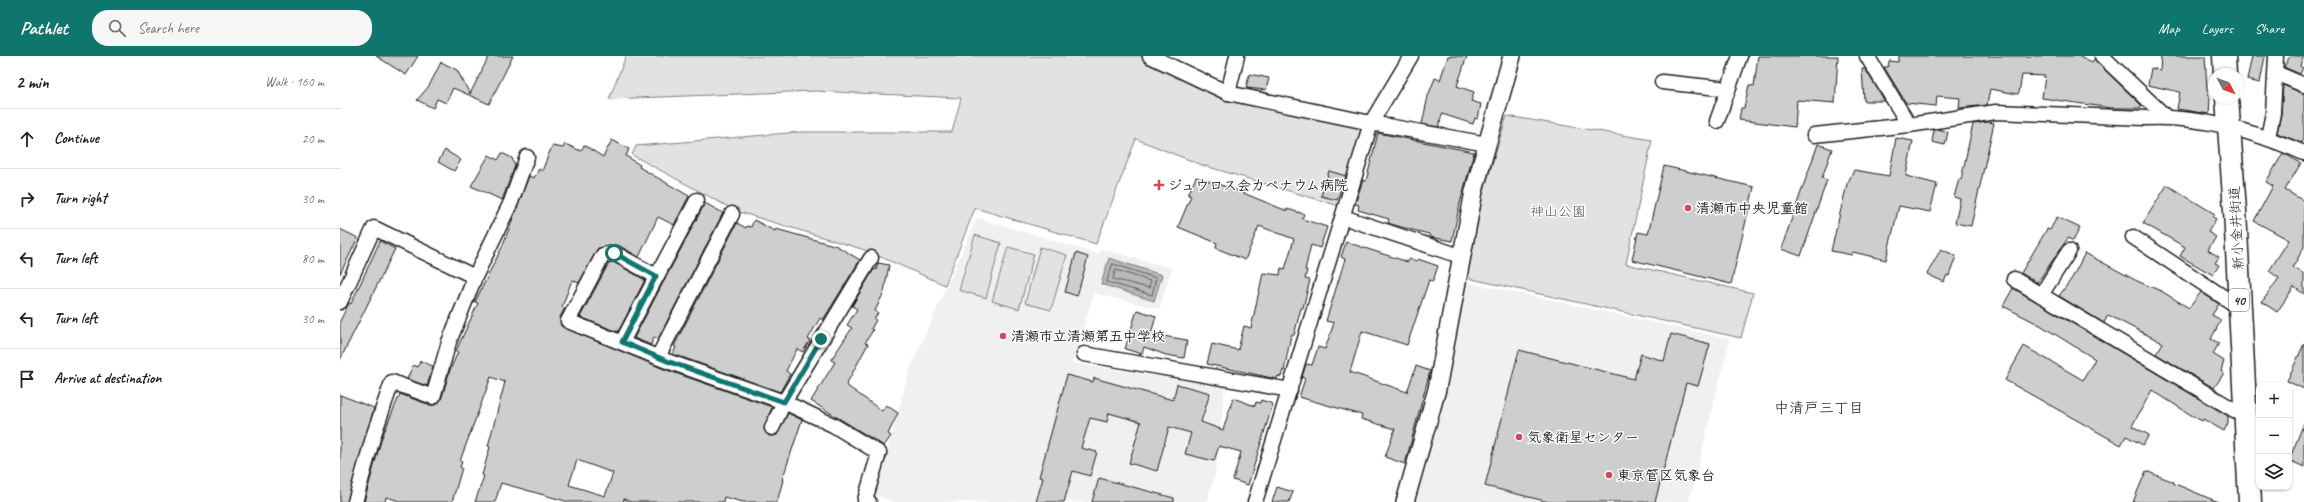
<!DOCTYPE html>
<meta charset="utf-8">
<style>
body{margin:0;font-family:Caveat,"Klee One",sans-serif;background:#f6f6f6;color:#222}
.controls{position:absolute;right:12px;bottom:12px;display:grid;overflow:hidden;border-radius:8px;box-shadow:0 1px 3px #0004}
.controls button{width:36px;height:36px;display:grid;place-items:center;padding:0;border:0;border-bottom:1px solid #e0e0e0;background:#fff;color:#222;font:20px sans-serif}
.compass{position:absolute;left:1868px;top:12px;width:36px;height:36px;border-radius:50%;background:#fff;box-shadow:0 1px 3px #0004;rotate:131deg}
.stop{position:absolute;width:12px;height:12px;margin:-9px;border:3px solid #0f766e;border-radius:50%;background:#fff}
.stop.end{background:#0f766e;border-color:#fff;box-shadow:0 1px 4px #0008}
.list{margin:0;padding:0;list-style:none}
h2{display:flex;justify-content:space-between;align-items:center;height:52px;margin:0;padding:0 16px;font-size:17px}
h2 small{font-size:13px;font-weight:400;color:#767676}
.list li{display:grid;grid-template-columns:26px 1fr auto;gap:12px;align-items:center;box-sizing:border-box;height:60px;padding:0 16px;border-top:1px solid #e0e0e0}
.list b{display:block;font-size:15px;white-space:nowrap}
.list em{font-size:13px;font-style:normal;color:#767676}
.icon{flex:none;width:22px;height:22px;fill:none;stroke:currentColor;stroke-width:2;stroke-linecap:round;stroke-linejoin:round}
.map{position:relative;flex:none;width:1964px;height:446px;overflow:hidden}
header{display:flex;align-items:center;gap:24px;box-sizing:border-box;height:56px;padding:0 20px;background:#0f766e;color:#fff}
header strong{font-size:19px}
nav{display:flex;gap:22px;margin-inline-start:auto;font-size:14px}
.search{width:280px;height:36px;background:#f6f6f6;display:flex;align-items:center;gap:10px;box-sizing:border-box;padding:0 14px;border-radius:16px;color:#767676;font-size:15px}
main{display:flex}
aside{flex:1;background:#fff}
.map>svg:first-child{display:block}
.built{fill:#f0f0f0}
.green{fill:#e2e2e2;stroke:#7f7f7f}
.water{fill:#b8b8b8;stroke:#7a7a7a}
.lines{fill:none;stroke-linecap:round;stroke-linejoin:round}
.shore{stroke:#5a5a5a;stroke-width:1}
.building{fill:#cecece;stroke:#1c1c1c;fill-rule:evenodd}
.minor-casing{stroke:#1c1c1c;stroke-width:17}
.tertiary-casing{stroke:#1c1c1c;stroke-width:20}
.primary-casing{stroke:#1c1c1c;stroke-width:25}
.minor{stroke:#fff;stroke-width:14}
.tertiary{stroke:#fff;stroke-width:17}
.primary{stroke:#fff;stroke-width:22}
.route{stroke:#0f766e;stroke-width:5}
.poi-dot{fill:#d1495b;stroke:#fff;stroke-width:1.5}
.labels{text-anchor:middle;stroke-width:3;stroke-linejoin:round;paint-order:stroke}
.shield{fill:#fff;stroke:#606060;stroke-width:1}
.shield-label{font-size:13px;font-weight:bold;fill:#1c1c1c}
.poi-label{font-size:14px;font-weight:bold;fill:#1c1c1c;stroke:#fff;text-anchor:start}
.park-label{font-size:14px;fill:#575757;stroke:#fff}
.street-label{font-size:14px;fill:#1c1c1c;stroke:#fff}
.neighbourhood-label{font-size:15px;fill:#1c1c1c;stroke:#fff}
</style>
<header>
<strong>Pathlet</strong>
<div class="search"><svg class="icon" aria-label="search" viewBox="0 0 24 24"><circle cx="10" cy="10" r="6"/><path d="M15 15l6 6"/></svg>Search here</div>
<nav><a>Map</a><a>Layers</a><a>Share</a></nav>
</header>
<main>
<aside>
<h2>2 min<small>Walk · 160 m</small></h2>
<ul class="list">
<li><svg class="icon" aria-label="ahead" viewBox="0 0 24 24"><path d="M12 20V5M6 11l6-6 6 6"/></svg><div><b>Continue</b></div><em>20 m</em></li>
<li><svg class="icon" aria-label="right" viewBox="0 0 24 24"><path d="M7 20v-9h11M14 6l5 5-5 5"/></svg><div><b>Turn right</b></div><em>30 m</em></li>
<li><svg class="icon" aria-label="left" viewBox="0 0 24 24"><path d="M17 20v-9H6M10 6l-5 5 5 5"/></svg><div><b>Turn left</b></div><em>80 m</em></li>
<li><svg class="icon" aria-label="left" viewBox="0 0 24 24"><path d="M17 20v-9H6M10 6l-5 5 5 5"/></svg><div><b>Turn left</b></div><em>30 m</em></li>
<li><svg class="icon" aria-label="arrive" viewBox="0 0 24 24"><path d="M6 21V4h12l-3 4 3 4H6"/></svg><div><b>Arrive at destination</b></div></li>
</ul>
</aside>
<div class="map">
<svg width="1964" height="446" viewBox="0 0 1964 446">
<rect width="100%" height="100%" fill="#fff"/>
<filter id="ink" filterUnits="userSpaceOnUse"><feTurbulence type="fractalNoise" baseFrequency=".025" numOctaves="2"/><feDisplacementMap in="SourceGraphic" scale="8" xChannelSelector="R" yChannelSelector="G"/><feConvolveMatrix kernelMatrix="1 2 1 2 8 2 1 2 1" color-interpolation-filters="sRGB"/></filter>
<g filter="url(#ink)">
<g class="built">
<path d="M637,162L758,198L761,193L832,212L819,253L754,237L732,307L885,330L876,413L867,446H554L535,439L570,313Z"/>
<path d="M1127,226L1390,283L1349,446H1075L1102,350Z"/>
</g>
<g class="green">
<path d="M286,0H799L835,20L884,42L1025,71L999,150L862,109L796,83L756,188L635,152L605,229L525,194L396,155L292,99L296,90L460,76H612L621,42L475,35L269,43Z"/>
<path d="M1167,60L1312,84L1286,208L1413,237L1401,282L1127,222L1143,138Z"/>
<path d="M635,179L661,187L646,242L619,234Z"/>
<path d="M668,191L694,198L679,253L652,245Z"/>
<path d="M700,191L727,199L711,254L685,247Z"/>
</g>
<path class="water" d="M769,202L822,219L814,245L761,228Z"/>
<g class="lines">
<g class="shore">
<path d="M773,208L816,222L812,239L767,226Z"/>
<path d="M776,214L810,225L809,232L773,223Z"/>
</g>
</g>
<g class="building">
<path d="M36,0H78L66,19Z"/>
<path d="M149,0H173L149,48L113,32L106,47L97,43L93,52L77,44L89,30L101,6L117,14L130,38Z"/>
<path d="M1108,0H1127L1117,30L1134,36L1131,45L1141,48L1138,63L1135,62L1133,68L1102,58L1099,71L1082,68L1088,40L1095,22L1100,24Z"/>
<path d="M1418,0H1498L1495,47L1457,44L1455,71L1399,64L1401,52H1404L1409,29L1414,30Z"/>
<path d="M1559,0H1740L1752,6L1754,3L1801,49V52H1771L1702,42L1705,20L1682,19L1679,37L1677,38L1650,33L1647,49L1619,52L1620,42L1597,40L1596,50L1566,47L1544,11H1548L1549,5L1558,6Z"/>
<path d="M1821,0H1865L1867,32L1870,43L1869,58L1837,53L1840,36L1808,29L1811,12L1820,14Z"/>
<path d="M1912,0H1925L1920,27L1907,24Z"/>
<path d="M1950,0H1964L1960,10L1963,12L1960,18L1944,11Z"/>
<path d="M1522,13H1525L1545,45H1524Z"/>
<path d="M909,18L929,22L926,34L906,32Z"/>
<path d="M1943,29L1964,38V83L1962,87L1937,77L1941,58Z"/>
<path d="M1648,66L1654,67L1631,170L1615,167L1620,143L1614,141L1619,123L1621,124L1633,68Z"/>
<path d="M1598,73L1608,76L1605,89L1592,86L1594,74Z"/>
<path d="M1038,77L1134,96L1120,147L1112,185L1090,181L1089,178L1061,171L1048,167L1049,163L1018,154L1019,149L1015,148L1023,124L1026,125Z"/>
<path d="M1556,82L1573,85L1566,120L1597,128L1590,156L1559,150L1546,204L1513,196L1512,199L1491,195L1507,128L1514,114L1549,120Z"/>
<path d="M272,84L289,93L286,100L300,109L299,111L349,140L334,169L318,161L299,201L278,189L258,192L239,227L232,224L222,251L225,252L220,261L221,270L324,313L432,351L424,372L429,380L437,379L448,357L462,364L442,424H443L437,446H403L384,441L383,446H291L284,443L283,446H229L161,427L155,446H135L144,420L142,419L150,391L148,390L165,326L151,321L120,405L122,406L120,411L122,412L112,446H63L46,441L45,446H24L42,381L60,338L90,349H95L101,344L110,314L118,296L116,295L138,247L135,246L162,191L189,120L194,122L199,113L202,115L212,90L223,92L225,88L241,95L244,89L263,101ZM237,404L273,417L265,440L229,429Z"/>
<path d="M1478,88L1492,93L1482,122L1487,124L1461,200L1441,193Z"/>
<path d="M105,94L121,104L114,115L98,106Z"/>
<path d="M162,97L172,102L175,110L162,144L131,130L149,99L158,104Z"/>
<path d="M1943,97L1961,107L1945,134L1964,145V191L1953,211L1964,218V238L1954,231L1937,256L1922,246L1939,222L1929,215L1949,184L1914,165L1933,130L1926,126Z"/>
<path d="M1324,110L1414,131L1391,228L1292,204L1298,176L1308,178Z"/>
<path d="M989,115L1006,120L997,144L981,140Z"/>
<path d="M856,121L896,134L947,155V153L964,158L962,163L987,171L980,192L971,189L965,214H967L965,223L970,224L963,252H961L954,279H951L944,315L943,314L941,321L938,320L937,323L867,308L872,288L898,294L904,270L911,272L923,217L940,219L941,212L945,213L954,183L919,170L905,204L876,192L877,187L838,171L851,140L848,139Z"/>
<path d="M1827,129L1875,158L1873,161L1876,163L1868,176L1876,181L1868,194L1879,201L1875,207L1879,209L1873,219L1840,200L1845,191L1803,167Z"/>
<path d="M365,147L383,157L318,283L314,281L311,289L294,282Z"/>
<path d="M1717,161L1740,172L1733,185L1728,182L1697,227L1681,217L1707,173L1710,174Z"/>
<path d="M414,164L435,175L436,173L497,190L520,204L483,264L480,262L468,283L470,284L463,296L457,293L446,315L450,318L440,336L333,298L336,291L334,290L397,167L406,172L407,170L411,171Z"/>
<path d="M0,173L18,182L0,218Z"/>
<path d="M40,185L55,193L0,304V265L9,247L11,248Z"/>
<path d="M1006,186L1068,206L1069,203L1077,205L1078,203L1098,210L1093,225L1089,224L1067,289L1022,275L1010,316L1067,336L1076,310L1090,315L1065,408L1045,401L1055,373L1021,363L1022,359L959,341L965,323L962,321L966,308L972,309L978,291L985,293L994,267L986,265L1005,203L1001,201Z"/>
<path d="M1601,193L1616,200L1609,220L1607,219L1604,226L1587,218Z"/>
<path d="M736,197L748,201L737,240L725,236Z"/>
<path d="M1745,197L1797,225L1821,235L1849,252L1861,236L1879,248L1872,259L1881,264L1871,283L1879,287L1873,298L1884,305L1881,315L1884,317L1874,332L1816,298L1823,287L1768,259L1764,267L1719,240L1732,222Z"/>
<path d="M273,206L305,224L278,276L240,261L269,207Z"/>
<path d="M538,207L549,209L544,236L535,255L538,257L534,263L536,264L531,273L533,274L525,287L528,288L506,329L542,355L546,349L558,357L548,378L551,380L544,390L471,345L495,306L491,304L512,272L507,269L517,253L512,250L534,213L536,214Z"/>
<path d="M1673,232L1888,360V367L1884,375L1863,363L1862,365L1851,359L1812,334L1792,370L1809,379L1803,389L1786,380L1781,389L1665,324L1684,290L1743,324L1755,303L1700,269L1663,250Z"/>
<path d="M797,254L816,260L811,278L847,284L844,302L826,299L804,291L802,298L785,293Z"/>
<path d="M1331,278L1370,288L1358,330L1346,327L1315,446H1209L1145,430L1179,294L1294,323L1301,298L1324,305Z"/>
<path d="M1964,288V333L1947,325Z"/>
<path d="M80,305L93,310L87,330L67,323L73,309L78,311Z"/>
<path d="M727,319L753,326L754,322L833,344L837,328L870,337L861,366L883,374L893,342L915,350L916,346L920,347L921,344L933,348L908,429L893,424L901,396L879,390L874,405L845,398L851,377L829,371L817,415L789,407L801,366L769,357L767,366L750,362L741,392L757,396L750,420L733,415L724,446H696L703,422L699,421Z"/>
<path d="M0,339L34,352L7,446H0Z"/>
<path d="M1964,367V411L1949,404Z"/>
<path d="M1806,415L1834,426L1833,427L1878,446H1793Z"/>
<path d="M759,422L834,442V446H752Z"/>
<path d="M937,431L953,436L949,446H932Z"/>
</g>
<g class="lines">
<g class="minor-casing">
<g id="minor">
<path d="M810,0L888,37L1031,67L1147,88"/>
<path d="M1527,0L1569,69"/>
<path d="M1762,0L1826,61"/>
<path d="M1936,17L1964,29"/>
<path d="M1322,26L1388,33"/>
<path d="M888,37L897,0"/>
<path d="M1377,65L1400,0"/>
<path d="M1474,79L1569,69L1656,56L1805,62C1860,59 1914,75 1964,97"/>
<path d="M1928,81L1933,57L1936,0"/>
<path d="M1003,161L1120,200"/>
<path d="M1793,181L1900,252"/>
<path d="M316,220L274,197L263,199L228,265L327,305L444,346L493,369L539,397L525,444L529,446"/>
<path d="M1674,223L1906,361"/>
<path d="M1701,239L1729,195"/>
<path d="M0,246L34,172L135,221"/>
<path d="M282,286L357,144"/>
<path d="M744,298L950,334"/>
<path d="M318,301L392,158"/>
<path d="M432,372L444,346L531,202"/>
<path d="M15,446L34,378L52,326L93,341L109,286L135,221L171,146L187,101"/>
<path d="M915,446L1031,67L1071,0"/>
</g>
</g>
<g class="tertiary-casing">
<path id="tertiary" d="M1065,446L1097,333L1134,135L1172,0"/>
</g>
<g class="primary-casing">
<g id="primary">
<path d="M1884,0L1885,18"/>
<path d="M1887,42L1895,155L1910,446"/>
</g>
</g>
<use href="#minor" class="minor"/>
<use href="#tertiary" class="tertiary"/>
<use href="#primary" class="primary"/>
</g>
</g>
<g class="lines" filter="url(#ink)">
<path class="route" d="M274,197L316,220L282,286L327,305L444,346L481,283"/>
</g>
<g class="poi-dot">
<path d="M817 123h4v4h4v4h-4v4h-4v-4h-4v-4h4z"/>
<circle cx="1348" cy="152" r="4"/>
<circle cx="663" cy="280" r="4"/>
<circle cx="1179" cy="381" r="4"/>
<circle cx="1269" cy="419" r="4"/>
</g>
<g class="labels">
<rect class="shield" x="1889" y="233" width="20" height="22" rx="3"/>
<g class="shield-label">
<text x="1899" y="249">40</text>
</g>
<g class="poi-label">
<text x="828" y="134">ジュウロス会カペナウム病院</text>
<text x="1356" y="157">清瀬市中央児童館</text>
<text x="671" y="285">清瀬市立清瀬第五中学校</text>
<text x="1187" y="386">気象衛星センター</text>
<text x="1277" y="424">東京管区気象台</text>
</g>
<g class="park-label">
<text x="1218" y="160">神山公園</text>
</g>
<g class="street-label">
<text transform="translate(1896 172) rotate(-93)" y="5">新小金井街道</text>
</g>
<g class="neighbourhood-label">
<text x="1479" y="357">中清戸三丁目</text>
</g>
</g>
</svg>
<div class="controls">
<button>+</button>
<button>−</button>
<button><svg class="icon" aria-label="layers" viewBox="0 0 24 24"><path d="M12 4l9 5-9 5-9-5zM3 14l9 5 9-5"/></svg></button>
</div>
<svg class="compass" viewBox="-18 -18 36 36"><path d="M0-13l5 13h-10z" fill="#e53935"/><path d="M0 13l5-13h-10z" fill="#767676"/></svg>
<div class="stop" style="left:274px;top:197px"></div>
<div class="stop end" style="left:481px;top:283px"></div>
</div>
</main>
